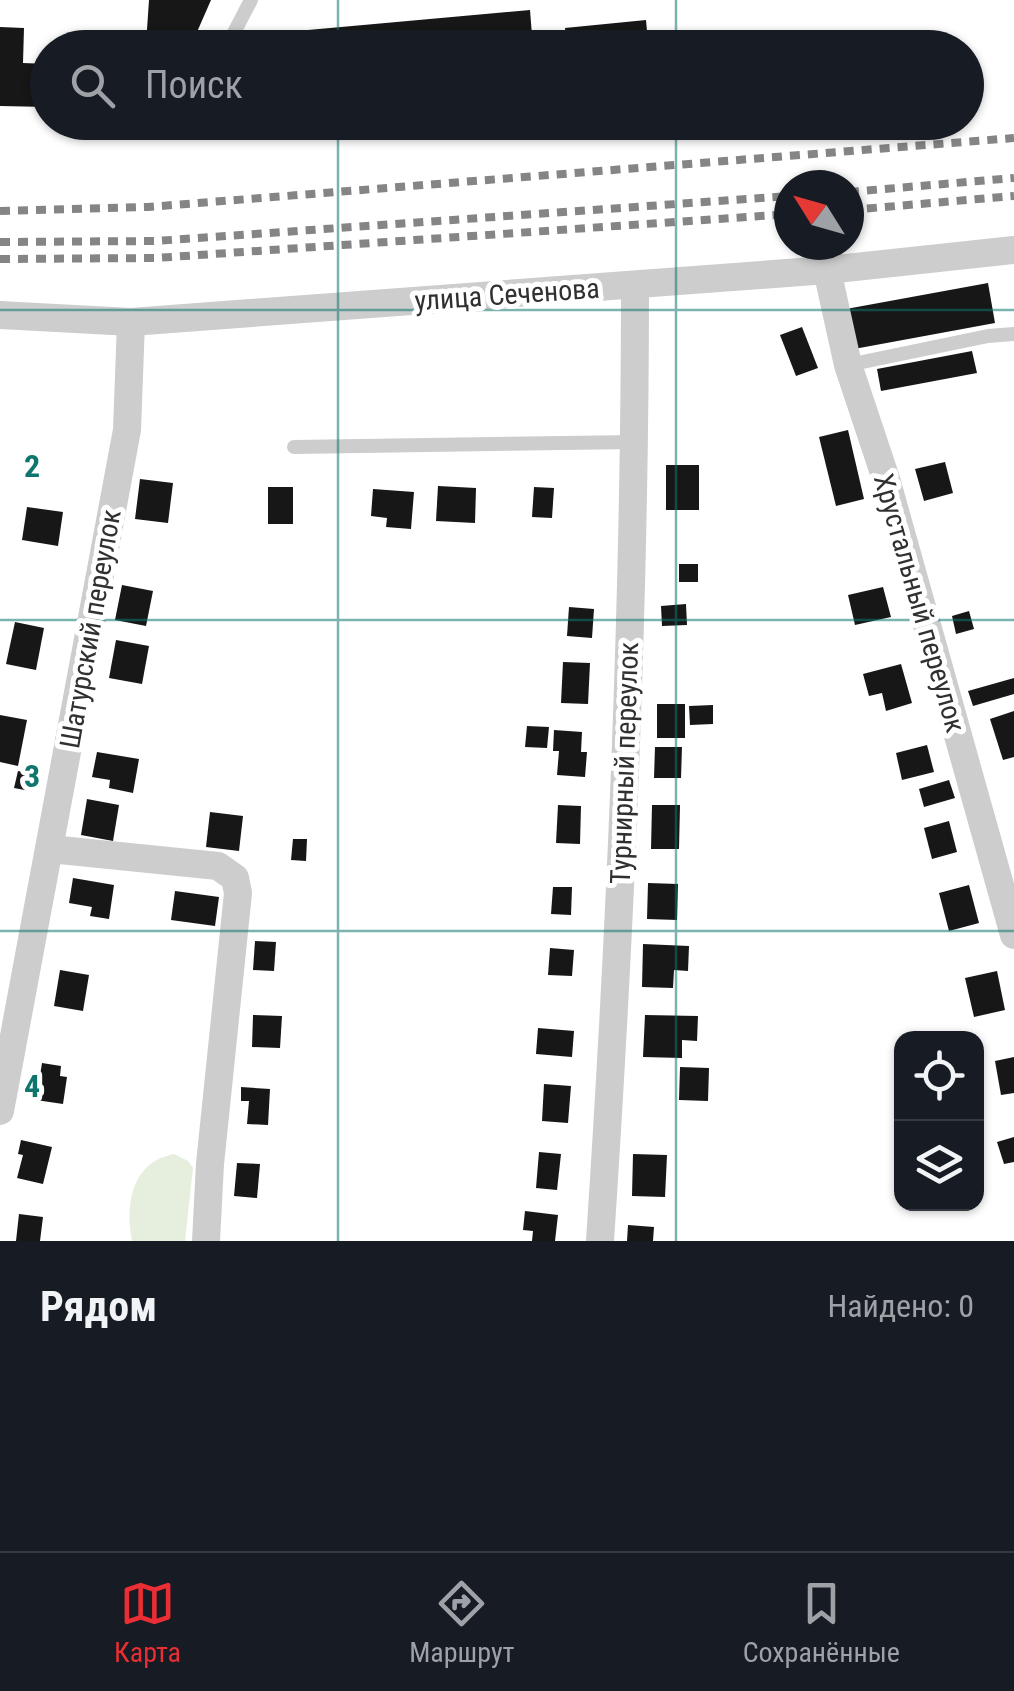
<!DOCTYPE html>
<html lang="ru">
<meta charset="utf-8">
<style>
body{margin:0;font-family:"Roboto Condensed",sans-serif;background:#20242c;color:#f1f3f6}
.controls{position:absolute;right:30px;bottom:30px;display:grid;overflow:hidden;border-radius:20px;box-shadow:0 2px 8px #0004}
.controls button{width:90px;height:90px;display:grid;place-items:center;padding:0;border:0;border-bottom:2px solid #363941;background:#171b24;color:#f1f3f6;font:50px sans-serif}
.compass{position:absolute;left:774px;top:170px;width:90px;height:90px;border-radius:50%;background:#171b24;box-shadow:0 2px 8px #0004;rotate:307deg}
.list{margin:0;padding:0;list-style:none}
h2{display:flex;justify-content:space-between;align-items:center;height:130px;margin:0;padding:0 40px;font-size:42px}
h2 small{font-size:32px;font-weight:400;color:#9ea1a6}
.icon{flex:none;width:55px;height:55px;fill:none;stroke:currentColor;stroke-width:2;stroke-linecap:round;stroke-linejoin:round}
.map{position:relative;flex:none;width:1014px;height:1241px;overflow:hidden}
.search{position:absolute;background:#171b24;box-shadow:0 2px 8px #0004;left:30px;right:30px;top:30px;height:110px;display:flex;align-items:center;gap:25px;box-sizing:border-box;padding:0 35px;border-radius:55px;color:#9ea1a6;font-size:38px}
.sheet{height:310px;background:#171b24}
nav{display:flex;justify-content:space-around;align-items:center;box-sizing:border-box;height:140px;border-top:2px solid #363941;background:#171b24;font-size:28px;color:#9ea1a6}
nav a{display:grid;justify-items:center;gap:5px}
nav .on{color:#eb2e34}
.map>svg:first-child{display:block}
.green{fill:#e6eede}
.building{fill:#171717}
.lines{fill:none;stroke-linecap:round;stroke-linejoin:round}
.lane{stroke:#cdcdcd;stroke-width:14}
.street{stroke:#cdcdcd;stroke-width:28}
.rail{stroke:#858585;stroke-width:8;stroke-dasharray:10 8;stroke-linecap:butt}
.grid{fill:none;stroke:#0f766e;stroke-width:2.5;stroke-opacity:0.55}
.labels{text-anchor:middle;stroke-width:10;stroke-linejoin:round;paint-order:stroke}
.street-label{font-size:28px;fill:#303030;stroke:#fff}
.grid-label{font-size:32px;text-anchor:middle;font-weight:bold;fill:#0f766e;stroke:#fff;stroke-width:10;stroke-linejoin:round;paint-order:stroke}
</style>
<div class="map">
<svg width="1014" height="1241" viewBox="0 0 1014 1241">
<rect width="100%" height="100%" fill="#fff"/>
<path class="green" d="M174,1154L188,1161L193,1168L185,1241H132C125,1205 131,1162 174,1154Z"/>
<g class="building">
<path d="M149,0H211L190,48H130V43L146,44Z"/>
<path d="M530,10L533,48H299L297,31Z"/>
<path d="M646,20L648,42L567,48L565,28Z"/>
<path d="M0,27L24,28L23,63L48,64V107L0,106Z"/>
<path d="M59,40L103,41V48H59Z"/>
<path d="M988,283L995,323L854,349L846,309Z"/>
<path d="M802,327L818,368L796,376L780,335Z"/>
<path d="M972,351L977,373L881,391L877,369Z"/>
<path d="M848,430L864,499L836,506L819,437Z"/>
<path d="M945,462L953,493L924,501L915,469Z"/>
<rect x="666" y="465" width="33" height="45"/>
<path d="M140,479L173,483L168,523L135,519Z"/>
<path d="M438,486L476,488L475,523L436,521Z"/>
<rect x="268" y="487" width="25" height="37"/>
<path d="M534,487L554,488L552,518L532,517Z"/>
<path d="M373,489L414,492L411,529L386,527L387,518L371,516Z"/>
<path d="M27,507L63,512L58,546L22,540Z"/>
<rect x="679" y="564" width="19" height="18"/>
<path d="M122,585L153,591L146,626L115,620Z"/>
<path d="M883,587L891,617L855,625L848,595Z"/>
<path d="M686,604L687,625L662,626L661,606Z"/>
<path d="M569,607L594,609L592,638L567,636Z"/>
<path d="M969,611L974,629L956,634L952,616Z"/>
<path d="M15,622L44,628L36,670L6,664Z"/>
<path d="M116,640L149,646L142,684L109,678Z"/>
<path d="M563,662L590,663L588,704L561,703Z"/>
<path d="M901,664L912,703L886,711L882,693L869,696L863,674Z"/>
<path d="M1014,678V694L973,706L968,691Z"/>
<rect x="657" y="704" width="28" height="34"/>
<path d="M713,705V724L690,725L689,706Z"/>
<path d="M1014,711V757L1003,760L990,719Z"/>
<path d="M0,715L27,720L18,766L0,762Z"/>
<path d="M527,726L549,727L547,748L525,747Z"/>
<path d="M554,730L582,732L581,752H587L585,777L557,775L559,751H553Z"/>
<path d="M927,745L934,772L902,780L896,753Z"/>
<path d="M655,747H682L681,778H654Z"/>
<path d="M97,752L139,759L133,793L109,788L110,780L92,777Z"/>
<path d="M18,771L34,774L30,791L14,788Z"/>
<path d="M949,780L955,798L924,807L919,789Z"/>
<path d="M87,799L119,805L113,841L81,835Z"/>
<path d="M558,805L581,806L580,844L556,843Z"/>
<path d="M652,805H680L679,849H651Z"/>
<path d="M210,812L243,816L239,851L206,847Z"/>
<path d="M949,821L957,852L932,859L924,828Z"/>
<path d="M293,839H307L306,861L291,860Z"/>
<path d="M73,878L114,885L109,919L90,916L92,907L69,903Z"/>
<path d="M648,883L678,884L677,920L647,919Z"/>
<path d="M969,885L979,923L949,931L939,893Z"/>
<path d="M553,887H572L571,915L551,914Z"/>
<path d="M175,891L219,897L215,926L171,920Z"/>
<path d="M255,941L276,942L274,971L253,970Z"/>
<path d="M643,944L689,946L688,971L674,970L673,988L642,987Z"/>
<path d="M550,948L574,950L572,976L548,975Z"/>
<path d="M60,970L89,975L83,1011L54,1006Z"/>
<path d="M997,971L1005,1010L974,1017L965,978Z"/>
<path d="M253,1015L282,1016L280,1048L252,1047Z"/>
<path d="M645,1015L698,1016L697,1041L682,1040V1058L643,1057Z"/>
<path d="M538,1028L574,1031L572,1057L536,1054Z"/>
<path d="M1014,1057V1093L1001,1095L995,1061Z"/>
<path d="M42,1063L61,1066L60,1076L67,1077L63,1104L36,1100Z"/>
<path d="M680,1067L709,1068L708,1101L679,1100Z"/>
<path d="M544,1084L571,1086L568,1123L542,1121Z"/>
<path d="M241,1087L270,1089L268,1125L247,1124L249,1101H241Z"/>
<path d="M1014,1137V1162L1004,1164L997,1142Z"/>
<path d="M21,1140L52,1147L43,1184L17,1178L23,1155L18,1154Z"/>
<path d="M539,1152L561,1154L557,1190L536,1188Z"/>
<path d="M633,1154L667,1155L665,1197L632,1196Z"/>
<path d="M237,1163L260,1164L257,1198L234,1196Z"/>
<path d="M525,1211L558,1215L555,1241H532L533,1231L523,1230Z"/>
<path d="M19,1214L43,1217L40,1241H16Z"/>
<path d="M628,1225L654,1227L653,1241H627Z"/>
</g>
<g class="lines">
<g class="lane">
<path d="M226,48L251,0"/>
<path d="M848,365L988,336L1014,334"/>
<path d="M294,447L635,442"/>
</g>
<g class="street">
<path d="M827,270L848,365L886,479L1014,935"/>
<path d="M0,315L131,322L827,270L1014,250"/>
<path d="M50,849L218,866L235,878L238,893L210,1164L206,1241"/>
<path d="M0,1111L127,430L131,322"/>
<path d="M600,1241C621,923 635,604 635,285"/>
</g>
<g class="rail">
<path d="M849,192L1014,178"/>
<path d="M849,210L1014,196"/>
<path d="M0,211L148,207L1014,138"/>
<path d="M0,242L156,241L789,196"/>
<path d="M0,259L156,258L789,214"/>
</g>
</g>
<path class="grid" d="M338,0V48M676,0V48M338,122V1241M676,122V1241M0,310H1014M0,620H1014M0,931H1014"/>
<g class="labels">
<g class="street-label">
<text transform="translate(507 294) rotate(-4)" y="10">улица Сеченова</text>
<text transform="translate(920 603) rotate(74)" y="10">Хрустальный переулок</text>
<text transform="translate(90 629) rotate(-80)" y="10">Шатурский переулок</text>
<text transform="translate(624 763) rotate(-88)" y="10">Турнирный переулок</text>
</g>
</g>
<g class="grid-label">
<text x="32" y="477">2</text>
<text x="32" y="787">3</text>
<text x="32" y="1097">4</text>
</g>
</svg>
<div class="controls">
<button><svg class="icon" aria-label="locate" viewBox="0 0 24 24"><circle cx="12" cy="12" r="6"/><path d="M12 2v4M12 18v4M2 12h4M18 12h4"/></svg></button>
<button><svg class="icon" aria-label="layers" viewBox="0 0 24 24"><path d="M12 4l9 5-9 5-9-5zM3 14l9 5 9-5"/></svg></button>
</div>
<svg class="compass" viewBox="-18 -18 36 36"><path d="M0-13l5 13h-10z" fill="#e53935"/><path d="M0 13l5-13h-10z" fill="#9ea1a6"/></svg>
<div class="search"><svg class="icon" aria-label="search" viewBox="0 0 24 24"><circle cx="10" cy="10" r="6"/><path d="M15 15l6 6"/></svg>Поиск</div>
</div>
<section class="sheet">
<h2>Рядом<small>Найдено: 0</small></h2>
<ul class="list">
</ul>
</section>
<nav>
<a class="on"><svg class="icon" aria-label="map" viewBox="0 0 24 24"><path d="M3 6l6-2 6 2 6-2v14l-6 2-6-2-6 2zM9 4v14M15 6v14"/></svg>Карта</a>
<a><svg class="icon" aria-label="directions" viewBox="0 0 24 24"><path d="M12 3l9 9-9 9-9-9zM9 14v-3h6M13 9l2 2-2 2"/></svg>Маршрут</a>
<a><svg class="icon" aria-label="saved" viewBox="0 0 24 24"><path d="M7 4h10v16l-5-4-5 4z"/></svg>Сохранённые</a>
</nav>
